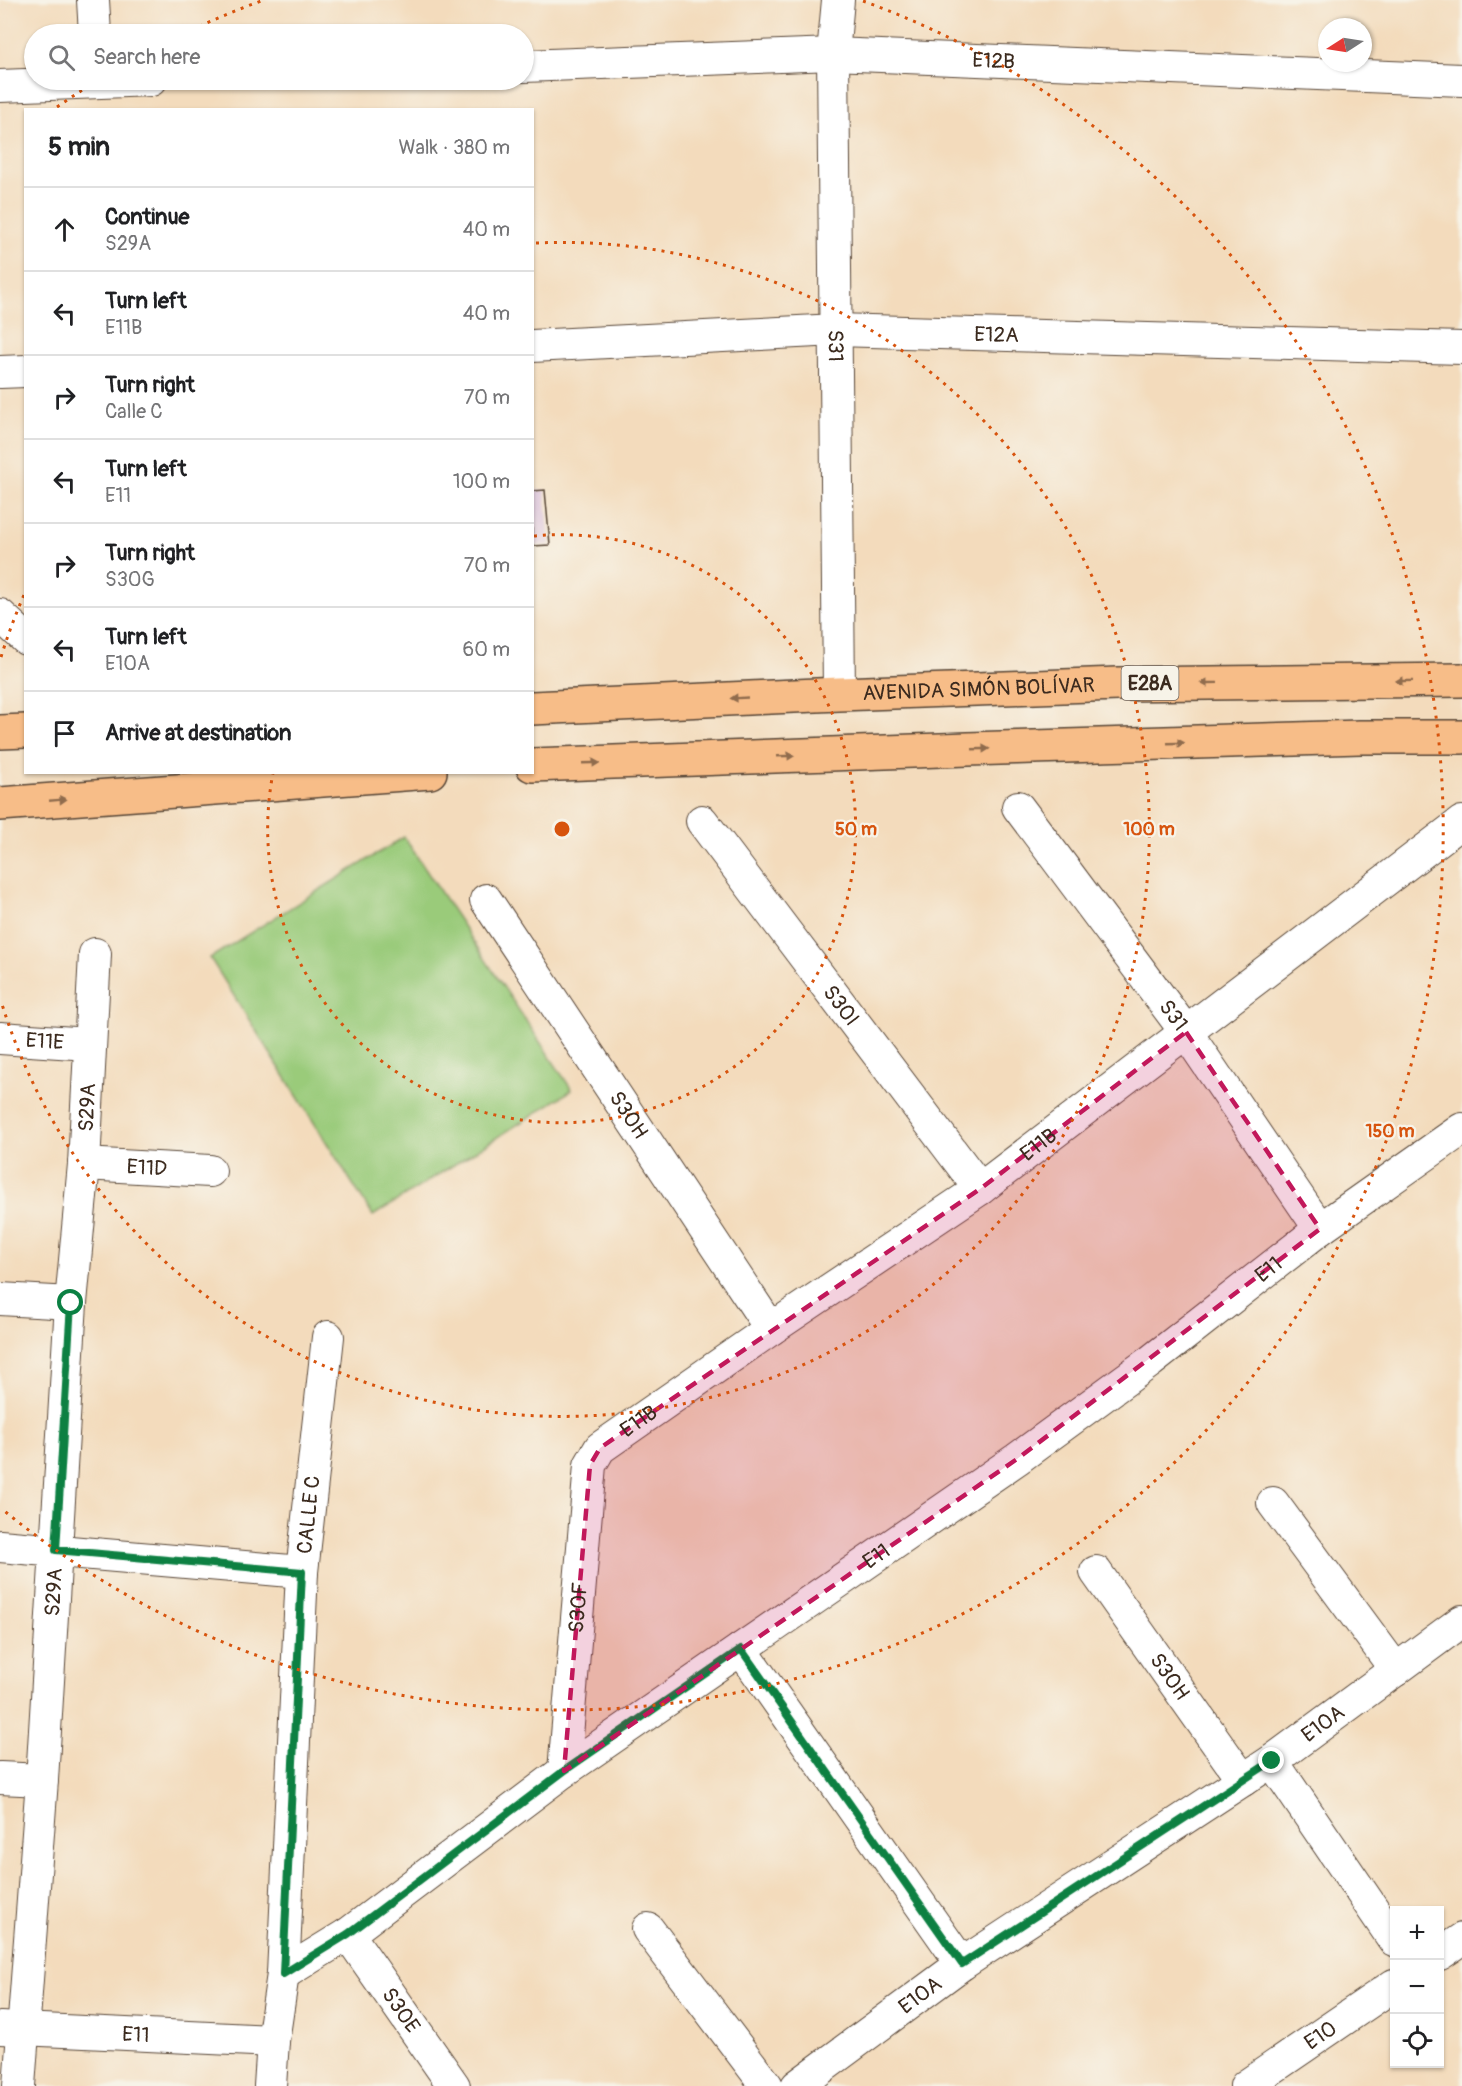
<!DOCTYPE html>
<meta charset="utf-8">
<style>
body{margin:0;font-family:Pangolin,sans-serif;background:#f6f6f6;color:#202124}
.controls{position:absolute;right:18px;bottom:18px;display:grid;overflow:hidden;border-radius:0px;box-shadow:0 2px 4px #0004}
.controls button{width:54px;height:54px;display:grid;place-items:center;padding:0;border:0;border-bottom:2px solid #e0e0e0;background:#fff;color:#202124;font:30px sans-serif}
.compass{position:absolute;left:1318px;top:18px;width:54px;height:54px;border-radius:50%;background:#fff;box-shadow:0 2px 4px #0004;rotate:258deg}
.stop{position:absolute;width:18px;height:18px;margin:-14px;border:4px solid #0b8043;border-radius:50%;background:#fff}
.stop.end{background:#0b8043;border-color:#fff;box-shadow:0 2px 6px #0008}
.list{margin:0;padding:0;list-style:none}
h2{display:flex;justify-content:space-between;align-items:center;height:78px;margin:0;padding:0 24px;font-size:26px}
h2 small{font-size:20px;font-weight:400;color:#757577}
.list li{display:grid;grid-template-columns:39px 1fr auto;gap:18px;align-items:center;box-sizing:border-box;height:84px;padding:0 24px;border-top:2px solid #e0e0e0}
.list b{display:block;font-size:22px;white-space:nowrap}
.list p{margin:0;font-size:20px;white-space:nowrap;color:#757577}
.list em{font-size:20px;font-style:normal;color:#757577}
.icon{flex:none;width:33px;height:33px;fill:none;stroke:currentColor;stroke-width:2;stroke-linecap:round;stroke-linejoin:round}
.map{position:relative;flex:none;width:1462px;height:2086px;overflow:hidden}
.search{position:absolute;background:#fff;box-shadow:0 2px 4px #0004;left:24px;top:24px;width:510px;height:66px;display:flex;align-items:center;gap:15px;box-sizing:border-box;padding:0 21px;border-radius:33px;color:#757577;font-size:22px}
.panel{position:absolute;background:#fff;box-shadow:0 2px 4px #0004;left:24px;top:108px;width:510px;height:666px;border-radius:0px}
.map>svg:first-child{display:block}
.green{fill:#9acb7a;stroke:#6a7a4c;stroke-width:1.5}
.building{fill:#ceabd6}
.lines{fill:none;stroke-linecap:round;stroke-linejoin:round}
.street-casing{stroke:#574536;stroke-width:34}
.highway-casing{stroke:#574536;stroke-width:36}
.street{stroke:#fff;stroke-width:32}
.highway{stroke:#f7bd88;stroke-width:33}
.oneway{fill:#906c4e}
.route{stroke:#0b8043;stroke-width:8}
.marked{fill:#c2185b;fill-opacity:0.2;stroke:#c2185b;stroke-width:4.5;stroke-dasharray:12 8;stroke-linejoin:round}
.ring{fill:none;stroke:#d7540e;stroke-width:3;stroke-dasharray:3 6}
.labels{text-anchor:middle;stroke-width:4.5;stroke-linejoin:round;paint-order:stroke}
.shield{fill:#f7f3e8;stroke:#73665b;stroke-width:1.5}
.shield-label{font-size:20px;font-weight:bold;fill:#3b2a1e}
.street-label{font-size:21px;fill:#3b2a1e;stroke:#f7f3e8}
.centre{fill:#d7540e;stroke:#f7f3e8;stroke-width:3}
.ring-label{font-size:18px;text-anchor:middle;font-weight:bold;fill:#d7540e;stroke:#f7f3e8;stroke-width:4.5;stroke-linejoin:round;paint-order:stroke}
</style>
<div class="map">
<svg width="1462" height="2086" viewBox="0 0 1462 2086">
<rect width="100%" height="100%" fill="#f7f3e8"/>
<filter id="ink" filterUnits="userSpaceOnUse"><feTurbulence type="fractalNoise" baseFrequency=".0167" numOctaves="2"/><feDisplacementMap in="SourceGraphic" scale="12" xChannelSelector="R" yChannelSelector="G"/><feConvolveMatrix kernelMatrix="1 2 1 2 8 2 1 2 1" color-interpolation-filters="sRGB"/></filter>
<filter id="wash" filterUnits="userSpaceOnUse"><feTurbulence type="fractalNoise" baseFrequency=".008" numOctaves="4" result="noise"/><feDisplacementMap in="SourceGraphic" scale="24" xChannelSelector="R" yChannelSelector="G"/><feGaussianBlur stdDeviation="1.35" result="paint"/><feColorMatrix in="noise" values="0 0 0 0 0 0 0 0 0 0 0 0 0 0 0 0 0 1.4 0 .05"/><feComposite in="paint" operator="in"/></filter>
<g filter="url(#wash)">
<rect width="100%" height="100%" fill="#f3dbbc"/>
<path class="green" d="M404,837L572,1090L373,1216L210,958Z"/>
<g id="blocks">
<path class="building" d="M545,490L550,545L532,546V491Z"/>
</g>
</g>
<g filter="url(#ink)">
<use href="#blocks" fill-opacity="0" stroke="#574536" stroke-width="1.5"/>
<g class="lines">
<g class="street-casing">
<g id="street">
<path d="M93,0L95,34"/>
<path id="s1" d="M838,0L833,54L839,694"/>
<path id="s2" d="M524,66L833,54L1462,80"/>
<path d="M0,86L151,80"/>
<path id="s3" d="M532,346L836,330L1462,348"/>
<path d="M0,372L26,371"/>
<path d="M0,615L26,639"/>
<path id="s4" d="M1018,807L1186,1032L1320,1229"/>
<path id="s5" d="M702,821L980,1189"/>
<path id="s6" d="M486,900L771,1329"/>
<path id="s7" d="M0,1038L89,1044"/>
<path id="s8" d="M84,1164L210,1171"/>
<path d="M0,1299L71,1303"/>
<path d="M1273,1503L1396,1670"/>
<path d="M0,1546L302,1572"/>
<path id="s9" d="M1096,1572L1243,1780"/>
<path d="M741,1649L962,1964"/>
<path d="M1272,1761L1394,1940"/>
<path id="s10" d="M564,1771L590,1465L600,1448L771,1329L980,1189L1462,822"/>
<path d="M0,1778L42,1780"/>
<path d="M648,1929L767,2086"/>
<path id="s11" d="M348,1934L454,2086"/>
<path d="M1440,1954L1462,1939"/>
<path id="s12" d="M283,1974L348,1934L564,1771L1017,1459L1151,1361L1320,1229L1462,1129"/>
<path id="s13" d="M0,2028L273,2041"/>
<path id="s14" d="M19,2086L42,1780L71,1303L84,1164L95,954"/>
<path id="s15" d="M270,2086L273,2041L283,1974L302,1572L328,1337"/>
<path id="s16" d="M797,2086L962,1964L1272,1761L1462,1621"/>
<path id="s17" d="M1246,2086L1394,1985"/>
</g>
</g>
<g class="highway-casing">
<g id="highway">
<path id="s18" d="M532,708L839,694L1118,684L1462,680"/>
<path d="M0,732L26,731"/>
<path d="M532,765L968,749L1360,737H1462"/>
<path d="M0,804L430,772"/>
</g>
</g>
<use href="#street" class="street"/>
<use href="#highway" class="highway"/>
</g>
<defs><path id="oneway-solid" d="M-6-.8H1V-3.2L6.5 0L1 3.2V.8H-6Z" transform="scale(1.5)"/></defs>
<g class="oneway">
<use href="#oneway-solid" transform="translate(1404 681) rotate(179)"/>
<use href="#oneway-solid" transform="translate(1209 683) rotate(179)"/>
<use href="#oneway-solid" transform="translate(739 698) rotate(177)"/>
<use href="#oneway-solid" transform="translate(1176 743) rotate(-2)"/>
<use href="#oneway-solid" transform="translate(981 749) rotate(-2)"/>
<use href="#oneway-solid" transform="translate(786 756) rotate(-2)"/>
<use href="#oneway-solid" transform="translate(591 763) rotate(-2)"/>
<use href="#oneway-solid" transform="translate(58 800) rotate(-5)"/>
</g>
</g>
<g class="lines" filter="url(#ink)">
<path class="route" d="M71,1303L56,1550L302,1572L283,1974L348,1934L564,1771L741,1649L962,1964L1272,1761"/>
</g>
<path class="marked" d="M1186,1032L1320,1229L1017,1459L564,1771L590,1465L600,1448L980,1189Z"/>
<g class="ring">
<path d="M534 536A294 294 0 1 1 273 773"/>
<path d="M1 657A587 587 0 0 1 24 595M536 243A587 587 0 1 1 1 1001"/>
<path d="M57 107A881 881 0 0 1 95 82M183 34A881 881 0 0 1 261 1M863 1A881 881 0 1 1 2 1509"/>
</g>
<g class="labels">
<rect class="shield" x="1121.5" y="666" width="57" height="34" rx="4.5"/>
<g class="shield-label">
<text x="1150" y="690">E28A</text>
</g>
<g class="street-label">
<text dy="7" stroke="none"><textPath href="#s2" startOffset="470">E12B</textPath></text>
<text dy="7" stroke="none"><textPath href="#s3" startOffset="465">E12A</textPath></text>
<text dy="7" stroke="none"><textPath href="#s1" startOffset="346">S31</textPath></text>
<text dy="7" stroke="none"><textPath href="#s18" startOffset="447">AVENIDA SIMÓN BOLÍVAR</textPath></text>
<text dy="7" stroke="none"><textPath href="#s5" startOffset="231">S30I</textPath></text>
<text dy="7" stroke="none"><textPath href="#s4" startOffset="260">S31</textPath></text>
<text dy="7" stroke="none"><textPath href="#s7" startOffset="45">E11E</textPath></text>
<text dy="7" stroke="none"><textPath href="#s14" startOffset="981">S29A</textPath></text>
<text dy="7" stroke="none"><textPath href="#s6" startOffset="258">S30H</textPath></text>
<text dy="7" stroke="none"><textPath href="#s10" startOffset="860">E11B</textPath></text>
<text dy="7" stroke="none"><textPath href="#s8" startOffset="63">E11D</textPath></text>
<text dy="7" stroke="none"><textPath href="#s12" startOffset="1212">E11</textPath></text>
<text dy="7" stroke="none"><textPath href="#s10" startOffset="374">E11B</textPath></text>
<text dy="7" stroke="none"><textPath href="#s15" startOffset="573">CALLE C</textPath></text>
<text dy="7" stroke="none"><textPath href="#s12" startOffset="726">E11</textPath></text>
<text dy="7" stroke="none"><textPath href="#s14" startOffset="495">S29A</textPath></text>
<text dy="7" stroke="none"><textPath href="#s10" startOffset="164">S30F</textPath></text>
<text dy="7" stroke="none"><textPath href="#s9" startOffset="128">S30H</textPath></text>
<text dy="7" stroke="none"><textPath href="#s16" startOffset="639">E10A</textPath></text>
<text dy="7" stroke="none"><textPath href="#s16" startOffset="153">E10A</textPath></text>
<text dy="7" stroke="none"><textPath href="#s11" startOffset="93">S30E</textPath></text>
<text dy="7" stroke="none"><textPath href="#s13" startOffset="136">E11</textPath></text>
<text dy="7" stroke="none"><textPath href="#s17" startOffset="90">E10</textPath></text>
</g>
</g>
<circle cx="562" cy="829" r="9" class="centre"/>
<g class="ring-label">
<text x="856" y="835">50 m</text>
<text x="1149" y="835">100 m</text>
<text x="1390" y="1137">150 m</text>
</g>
</svg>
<div class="controls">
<button>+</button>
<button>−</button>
<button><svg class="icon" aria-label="locate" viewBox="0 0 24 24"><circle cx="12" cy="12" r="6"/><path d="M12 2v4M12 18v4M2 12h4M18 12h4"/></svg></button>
</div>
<svg class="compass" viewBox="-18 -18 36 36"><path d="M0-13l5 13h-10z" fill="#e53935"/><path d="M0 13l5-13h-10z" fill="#757577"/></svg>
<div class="stop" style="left:71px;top:1303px"></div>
<div class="stop end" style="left:1272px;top:1761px"></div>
<div class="search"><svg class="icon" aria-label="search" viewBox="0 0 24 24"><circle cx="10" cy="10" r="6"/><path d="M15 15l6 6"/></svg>Search here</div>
<section class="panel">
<h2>5 min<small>Walk · 380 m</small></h2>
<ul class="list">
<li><svg class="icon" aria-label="ahead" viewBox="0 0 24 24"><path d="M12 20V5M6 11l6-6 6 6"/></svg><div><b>Continue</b><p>S29A</p></div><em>40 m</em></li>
<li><svg class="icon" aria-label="left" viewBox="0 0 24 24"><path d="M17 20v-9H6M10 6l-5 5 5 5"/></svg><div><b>Turn left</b><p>E11B</p></div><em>40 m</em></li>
<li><svg class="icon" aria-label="right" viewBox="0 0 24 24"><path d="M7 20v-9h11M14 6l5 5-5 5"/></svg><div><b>Turn right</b><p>Calle C</p></div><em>70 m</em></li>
<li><svg class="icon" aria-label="left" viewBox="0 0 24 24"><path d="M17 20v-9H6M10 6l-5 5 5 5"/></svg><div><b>Turn left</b><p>E11</p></div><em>100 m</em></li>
<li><svg class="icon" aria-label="right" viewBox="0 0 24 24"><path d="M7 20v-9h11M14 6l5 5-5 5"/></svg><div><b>Turn right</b><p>S30G</p></div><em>70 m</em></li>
<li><svg class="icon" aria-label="left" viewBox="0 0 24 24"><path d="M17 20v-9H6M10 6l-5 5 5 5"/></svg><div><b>Turn left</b><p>E10A</p></div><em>60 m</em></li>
<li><svg class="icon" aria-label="arrive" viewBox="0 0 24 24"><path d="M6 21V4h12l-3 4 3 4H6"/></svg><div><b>Arrive at destination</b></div></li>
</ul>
</section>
</div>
